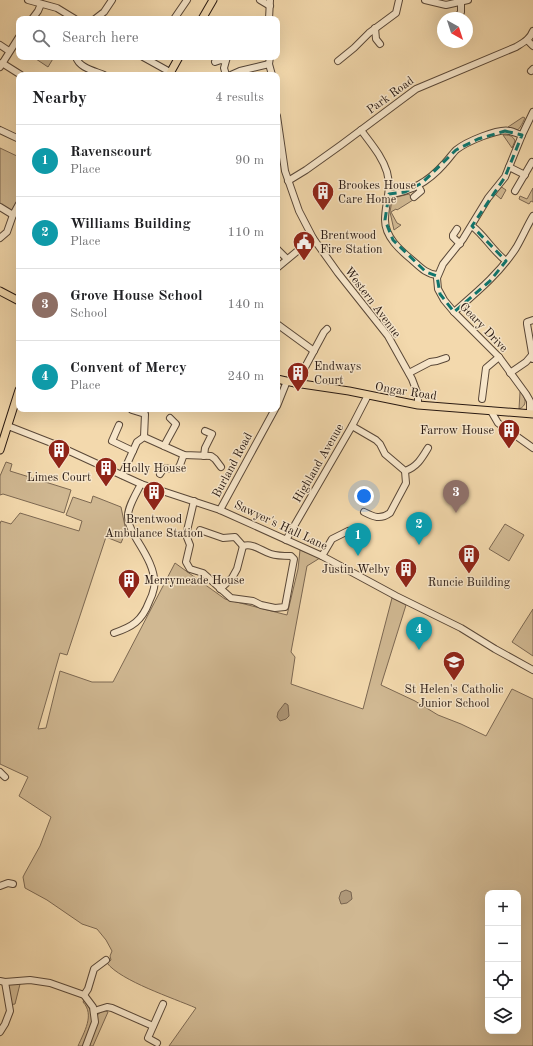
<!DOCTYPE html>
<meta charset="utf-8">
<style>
body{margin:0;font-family:"Old Standard TT",serif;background:#f6f6f6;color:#202124}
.controls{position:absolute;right:12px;bottom:12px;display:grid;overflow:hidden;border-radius:8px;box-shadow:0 4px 16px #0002}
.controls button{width:36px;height:36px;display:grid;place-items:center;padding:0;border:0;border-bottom:1px solid #e0e0e0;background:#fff;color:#202124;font:20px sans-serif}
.compass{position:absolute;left:437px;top:12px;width:36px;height:36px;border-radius:50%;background:#fff;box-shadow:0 4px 16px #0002;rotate:141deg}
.you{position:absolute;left:364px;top:496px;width:14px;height:14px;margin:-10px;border:3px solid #fff;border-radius:50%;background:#1a73e8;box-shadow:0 0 0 6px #1a73e833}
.badge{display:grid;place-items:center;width:26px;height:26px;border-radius:50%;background:#db2777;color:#fff;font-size:13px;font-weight:700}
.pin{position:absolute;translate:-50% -33px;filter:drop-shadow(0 1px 2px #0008)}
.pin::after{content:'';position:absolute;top:21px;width:14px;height:12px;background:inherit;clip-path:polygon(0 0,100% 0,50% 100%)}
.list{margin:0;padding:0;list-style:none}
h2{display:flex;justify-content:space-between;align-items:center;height:52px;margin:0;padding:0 16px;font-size:17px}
h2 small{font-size:13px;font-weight:400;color:#757577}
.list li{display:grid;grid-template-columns:26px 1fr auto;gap:12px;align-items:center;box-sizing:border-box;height:72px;padding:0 16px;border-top:1px solid #e0e0e0}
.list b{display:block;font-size:15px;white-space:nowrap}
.list p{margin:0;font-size:13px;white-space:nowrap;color:#757577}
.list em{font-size:13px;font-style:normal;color:#757577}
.icon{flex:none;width:22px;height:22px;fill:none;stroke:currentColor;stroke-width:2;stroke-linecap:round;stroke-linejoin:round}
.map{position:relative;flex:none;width:533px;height:1046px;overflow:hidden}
.search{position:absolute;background:#fff;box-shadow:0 4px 16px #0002;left:16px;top:16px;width:264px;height:44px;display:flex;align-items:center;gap:10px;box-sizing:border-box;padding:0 14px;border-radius:8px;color:#757577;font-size:15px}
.panel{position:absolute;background:#fff;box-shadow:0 4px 16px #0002;left:16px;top:72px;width:264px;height:340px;border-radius:8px}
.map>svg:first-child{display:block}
.green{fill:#d0b892;stroke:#7c6852;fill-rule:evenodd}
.water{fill:#ae9778;stroke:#78644f}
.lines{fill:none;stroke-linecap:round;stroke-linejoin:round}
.minor-casing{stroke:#5a4838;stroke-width:8}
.major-casing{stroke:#271811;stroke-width:9}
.minor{stroke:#f7e6ca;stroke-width:6}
.major{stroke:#f3d9ad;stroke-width:7}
.marked{fill:none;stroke:#0f766e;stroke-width:3;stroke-dasharray:8 5;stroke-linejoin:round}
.labels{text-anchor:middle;stroke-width:3;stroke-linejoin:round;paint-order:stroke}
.street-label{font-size:12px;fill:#271811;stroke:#f7e6ca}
.poi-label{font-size:12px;fill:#271811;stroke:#f7e6ca;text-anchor:start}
</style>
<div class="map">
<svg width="533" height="1046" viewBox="0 0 533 1046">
<rect width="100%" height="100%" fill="#f3d9ad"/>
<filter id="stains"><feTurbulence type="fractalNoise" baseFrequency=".005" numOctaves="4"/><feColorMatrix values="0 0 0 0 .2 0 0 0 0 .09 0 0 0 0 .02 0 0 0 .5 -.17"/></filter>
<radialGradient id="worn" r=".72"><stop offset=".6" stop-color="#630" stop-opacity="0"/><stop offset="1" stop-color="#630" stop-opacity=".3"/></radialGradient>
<g class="green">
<path d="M33,57H54L48,67Z"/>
<path d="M523,117L525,118C521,126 517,137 508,127Z"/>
<path d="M503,135C508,135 513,135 515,141L512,148Z"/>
<path d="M0,148L19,157V197L13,211L0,204Z"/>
<path d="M500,186L506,190L501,199L495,194Z"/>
<path d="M533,188V202L531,201L529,204L519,199L520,196L527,199Z"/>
<path d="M409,194L413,200L397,210L396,209L391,212L397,223L401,225L394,230L390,212L392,200L397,197Z"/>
<path d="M520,392C527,398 527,406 519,409Z"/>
<path d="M6,462L12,464L10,471L71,490L64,513L3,494L0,495V476Z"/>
<path d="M93,496L121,507L126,531L121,543L106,537L67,655L60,653L38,729L46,728L60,671L92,682H113L175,563L225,599L287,615L298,569L300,550L320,558L307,566L291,652L295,657L291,684L363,709L392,598L406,605L381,685L415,701L438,715L461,724L486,736L512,689L533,699V1046H169L196,1008C173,998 121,981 107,963L111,960L110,956L112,951L106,940L97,929L82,924L47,900L25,888L23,877L25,873L40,846L51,817L19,796L28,777L0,764V524L1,521L11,524L20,513L79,531L82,521L66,515L73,497L91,503ZM488,893H518V1031H488Z"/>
<path d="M505,524L524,535L509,561L489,549Z"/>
<path d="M533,609V656L512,642Z"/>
<path d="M21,980L15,1004L9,1005L5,982Z"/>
<path d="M84,1000C98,1017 90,1027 84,1046H78C84,1032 95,1015 83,1002Z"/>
<path d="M104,1010L108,1012L93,1046H88L98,1014Z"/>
</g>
<g class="water">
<path d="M285,703L288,705L289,716L286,719L280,721L277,717L278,712Z"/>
<path d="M346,890L351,892L352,899L347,903L341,904L339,898L341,892Z"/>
</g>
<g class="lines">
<g class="minor-casing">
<g id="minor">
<path d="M28,0L57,8L75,19"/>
<path d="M260,0L270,6"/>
<path d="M425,0L446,5L468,0"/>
<path d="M457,18L461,12V2"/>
<path d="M32,19L38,11L41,4"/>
<path d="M95,19L104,12L112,0"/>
<path d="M174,19L187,0"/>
<path d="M269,19L270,0"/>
<path d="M375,28L376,39L380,44"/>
<path d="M527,40L533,46"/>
<path d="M0,45L9,51"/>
<path d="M76,57C79,68 95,71 104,75"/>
<path d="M143,57L170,72"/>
<path d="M270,57L269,64L272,75"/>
<path d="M338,61L354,48L369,33L396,13L399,0"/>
<path d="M215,62L221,60L225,61"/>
<path d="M2,63L21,75"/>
<path d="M0,67L19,37"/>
<path d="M531,71L533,69"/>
<path d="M226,75L224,68L227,57"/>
<path d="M231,75L240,71L269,64"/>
<path d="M277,116L285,171L299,211L313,238L338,273L388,336L412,379L418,395V405"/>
<path d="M0,130L19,139"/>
<path d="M361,130C371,144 382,156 387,172C392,191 385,202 385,220C385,237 400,250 412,260C420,267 426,274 437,275"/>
<path d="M509,167L525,175"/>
<path d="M288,181L306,170L341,145L416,89L516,47C524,42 530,39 533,31"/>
<path d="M515,191L532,162"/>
<path d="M389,194C412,192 429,181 444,164C448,160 452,154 456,150C466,142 498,128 510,131C514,132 518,134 522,135"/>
<path d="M414,197L421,191L418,186"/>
<path d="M0,207L13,215"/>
<path d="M472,226C485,236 492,250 506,261"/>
<path d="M457,229L453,235V237L460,244"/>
<path d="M0,238L7,232L13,215L19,204"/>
<path d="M277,249L287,259"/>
<path d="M277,268L313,238"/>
<path d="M454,312C477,292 499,274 516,248C522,238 527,226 533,216"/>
<path d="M533,320L527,322V324L533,359"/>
<path d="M277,324L314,351"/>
<path d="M409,373L430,362L437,361L446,358"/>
<path d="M510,373L526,362L532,355"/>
<path d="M295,383L303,371L324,332L327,329"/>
<path d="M482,399L486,368L499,357"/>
<path d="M277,406L287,381"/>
<path d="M132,410L145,414L144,437"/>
<path d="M491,411L498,423L533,448"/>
<path d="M530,413V401L526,394L499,357L454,312L444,300L438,289L437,278L443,264L463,239L488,198L505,177L522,135L533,112"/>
<path d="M119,425L112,441L133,451"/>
<path d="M8,426L54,444L141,484L220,510L322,556L396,596L461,628L495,649L533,670"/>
<path d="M352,426L376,440L380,444L385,454L405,471C417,467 422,458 428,448"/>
<path d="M164,446L176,424L170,418"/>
<path d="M204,456L205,448L212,434L205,431"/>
<path d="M160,474C166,462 173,474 179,467C181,464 182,458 184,455"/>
<path d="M122,475L137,442L144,437L184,455L211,456L215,459L221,467"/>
<path d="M194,501L186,535L190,545L186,562L190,569L203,573L231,598L253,601L261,605L275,608L285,607L294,559L291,556C284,556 277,556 271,554C261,551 254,543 243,546L235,537L223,538L200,530"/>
<path d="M220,510L275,409"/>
<path d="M364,512C374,517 380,520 390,513L406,483L405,471"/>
<path d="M286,540L352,426L368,395"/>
<path d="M322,556L332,539L348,531"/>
<path d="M220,589L232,578L237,569L243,546"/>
<path d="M114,633C132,627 142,621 149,602C151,598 153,593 154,588C157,572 145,553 137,540C133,533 128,526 128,517C127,508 137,492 141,484"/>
<path d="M0,772L5,777"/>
<path d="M0,886L8,883L13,884"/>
<path d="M0,981L5,982L30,980L50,983L84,995L93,1007L95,1022L86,1046"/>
<path d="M84,995L88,989L94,969L106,960"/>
<path d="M94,1011L107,1007L112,1008L153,1026"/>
<path d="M0,1032L5,1024L10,1011L5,982"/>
<path d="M157,1043L148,1038L163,1004"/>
</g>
</g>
<g class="major-casing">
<g id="major">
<path d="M202,19L213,0"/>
<path d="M169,75L179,57"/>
<path d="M0,291L19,301"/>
<path d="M277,379L295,383L349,391L418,405L533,414"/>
<path d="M0,450L19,390"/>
</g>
</g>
<use href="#minor" class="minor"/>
<use href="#major" class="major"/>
</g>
<path class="marked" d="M505,131L522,135L505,177L472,226L506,261L490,281L454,312L440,294L437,276L426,272L393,240L385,220L389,194L405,192L422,183L456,150L478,139Z"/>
<defs>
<g id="building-pin" transform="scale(1.15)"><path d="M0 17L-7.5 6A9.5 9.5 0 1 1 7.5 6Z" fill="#8f2418" stroke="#f7e6ca"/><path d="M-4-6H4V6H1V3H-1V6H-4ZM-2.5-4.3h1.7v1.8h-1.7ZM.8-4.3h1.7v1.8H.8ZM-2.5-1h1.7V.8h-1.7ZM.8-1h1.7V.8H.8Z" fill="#fff"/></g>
<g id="civic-pin" transform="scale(1.15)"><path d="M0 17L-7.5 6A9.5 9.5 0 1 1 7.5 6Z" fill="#8f2418" stroke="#f7e6ca"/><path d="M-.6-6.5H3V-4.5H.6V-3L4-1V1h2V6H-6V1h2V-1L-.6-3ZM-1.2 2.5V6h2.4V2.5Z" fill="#fff"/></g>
<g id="school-pin" transform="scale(1.15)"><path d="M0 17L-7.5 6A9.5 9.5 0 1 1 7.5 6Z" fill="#8f2418" stroke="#f7e6ca"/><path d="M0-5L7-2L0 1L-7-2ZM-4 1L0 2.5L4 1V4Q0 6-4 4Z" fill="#fff"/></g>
</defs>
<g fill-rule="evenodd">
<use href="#building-pin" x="323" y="192"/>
<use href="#civic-pin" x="304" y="242"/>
<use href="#building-pin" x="298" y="373"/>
<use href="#building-pin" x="509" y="430"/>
<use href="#building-pin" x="59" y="450"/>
<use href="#building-pin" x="106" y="468"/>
<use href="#building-pin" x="154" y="492"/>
<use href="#building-pin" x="469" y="555"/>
<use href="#building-pin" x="406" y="569"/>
<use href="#building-pin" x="129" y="580"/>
<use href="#school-pin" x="454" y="662"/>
</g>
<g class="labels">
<g class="street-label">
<text transform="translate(390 95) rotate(-36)" y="4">Park Road</text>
<text transform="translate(373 302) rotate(53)" y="4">Western Avenue</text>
<text transform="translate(484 327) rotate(46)" y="4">Geary Drive</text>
<text transform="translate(406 391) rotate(9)" y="4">Ongar Road</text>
<text transform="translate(318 463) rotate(-60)" y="4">Highland Avenue</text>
<text transform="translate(232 465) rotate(-62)" y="4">Burland Road</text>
<text transform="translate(281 525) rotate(25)" y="4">Sawyer's Hall Lane</text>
</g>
<g class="poi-label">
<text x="338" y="189">Brookes House<tspan x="338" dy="14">Care Home</tspan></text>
<text x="320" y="239">Brentwood<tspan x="320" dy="14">Fire Station</tspan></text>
<text x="314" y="370">Endways<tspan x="314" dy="14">Court</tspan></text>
<text x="494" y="434" text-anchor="end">Farrow House</text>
<text x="122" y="472">Holly House</text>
<text x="59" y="481" text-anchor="middle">Limes Court</text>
<text x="154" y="523" text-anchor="middle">Brentwood<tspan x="154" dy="14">Ambulance Station</tspan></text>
<text x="390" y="573" text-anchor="end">Justin Welby</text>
<text x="144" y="584">Merrymeade House</text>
<text x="469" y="586" text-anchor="middle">Runcie Building</text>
<text x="454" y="693" text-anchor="middle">St Helen's Catholic<tspan x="454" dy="14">Junior School</tspan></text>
</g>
</g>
<rect width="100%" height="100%" filter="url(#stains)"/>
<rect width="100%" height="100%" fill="url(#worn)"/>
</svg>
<div class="controls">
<button>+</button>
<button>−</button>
<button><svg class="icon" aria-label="locate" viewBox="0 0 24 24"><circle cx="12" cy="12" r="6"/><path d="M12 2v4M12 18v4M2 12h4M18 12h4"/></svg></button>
<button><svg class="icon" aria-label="layers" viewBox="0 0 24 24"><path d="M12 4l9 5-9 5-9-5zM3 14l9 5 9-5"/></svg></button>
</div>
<svg class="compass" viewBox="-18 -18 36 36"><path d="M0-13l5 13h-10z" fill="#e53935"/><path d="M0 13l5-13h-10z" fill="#757577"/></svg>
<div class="you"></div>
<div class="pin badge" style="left:358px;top:556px;background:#0f9aa8">1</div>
<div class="pin badge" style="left:419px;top:545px;background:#0f9aa8">2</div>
<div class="pin badge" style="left:456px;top:513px;background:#8d6e63">3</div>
<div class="pin badge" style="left:419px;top:650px;background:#0f9aa8">4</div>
<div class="search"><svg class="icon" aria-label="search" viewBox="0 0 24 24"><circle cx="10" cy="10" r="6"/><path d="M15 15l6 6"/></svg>Search here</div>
<section class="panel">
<h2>Nearby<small>4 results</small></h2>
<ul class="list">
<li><span class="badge" style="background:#0f9aa8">1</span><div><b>Ravenscourt</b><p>Place</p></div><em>90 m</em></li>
<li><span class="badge" style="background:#0f9aa8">2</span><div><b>Williams Building</b><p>Place</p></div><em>110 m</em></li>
<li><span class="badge" style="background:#8d6e63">3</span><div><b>Grove House School</b><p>School</p></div><em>140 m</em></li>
<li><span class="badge" style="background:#0f9aa8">4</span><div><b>Convent of Mercy</b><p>Place</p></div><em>240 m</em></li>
</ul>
</section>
</div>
